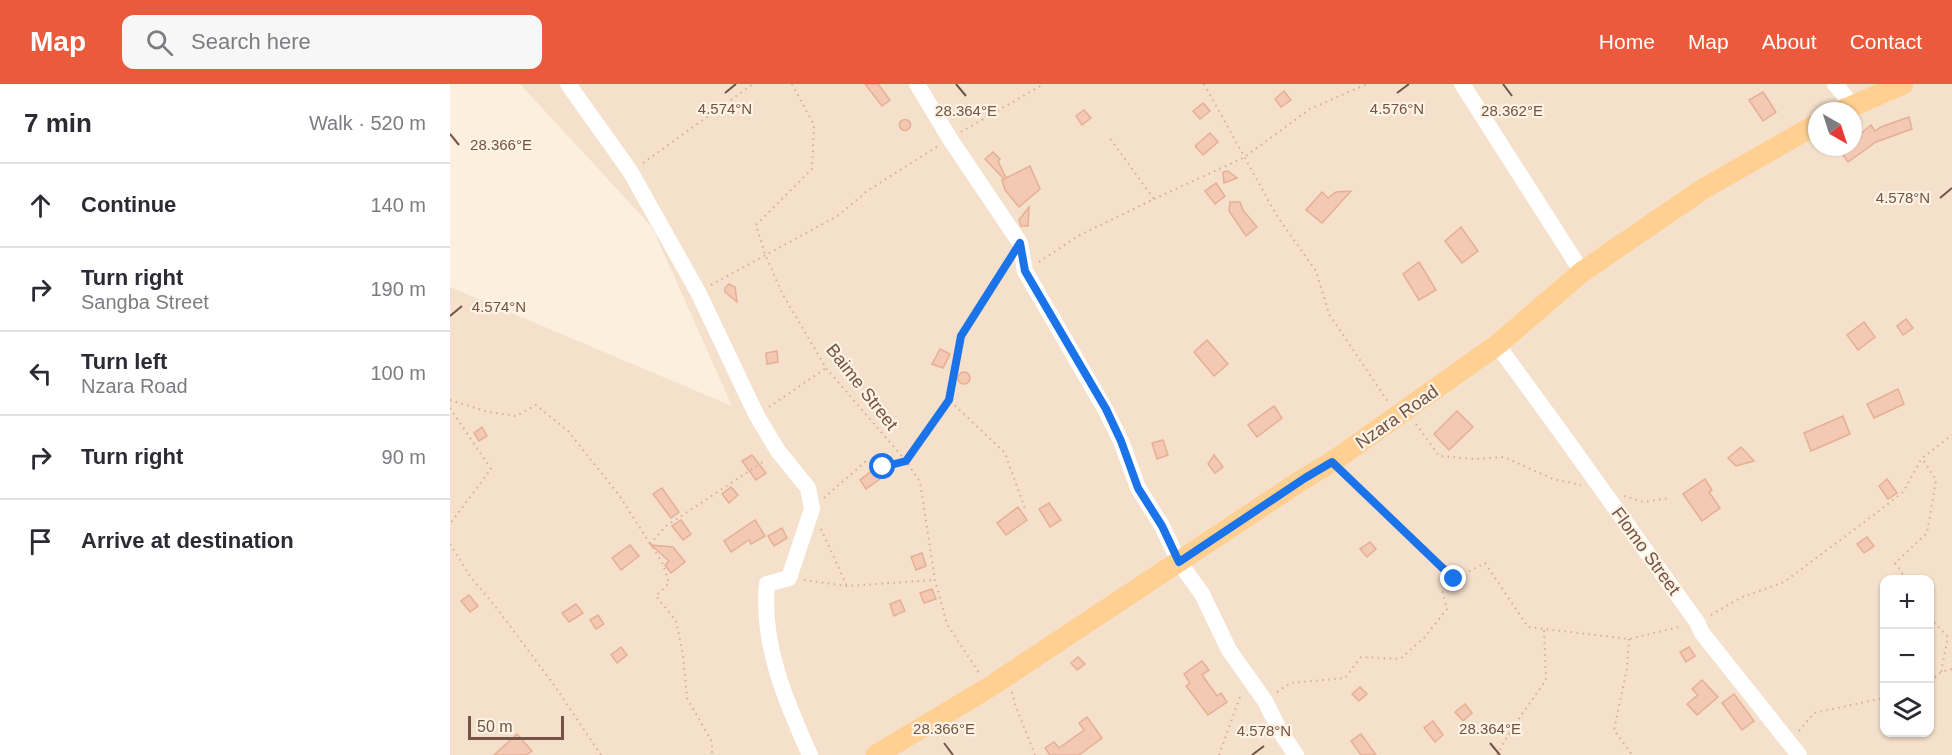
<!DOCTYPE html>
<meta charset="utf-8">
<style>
body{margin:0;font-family:Arial,sans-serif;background:#f7f7f7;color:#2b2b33}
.controls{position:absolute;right:18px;bottom:18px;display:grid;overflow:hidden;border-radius:12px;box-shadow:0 2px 4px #0004}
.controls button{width:54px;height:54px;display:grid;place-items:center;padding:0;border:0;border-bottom:2px solid #e1e1e2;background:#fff;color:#2b2b33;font:30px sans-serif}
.compass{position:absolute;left:1358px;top:18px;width:54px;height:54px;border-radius:50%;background:#fff;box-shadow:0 2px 4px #0004;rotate:141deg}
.scale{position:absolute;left:18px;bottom:15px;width:96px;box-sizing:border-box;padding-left:6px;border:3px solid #725345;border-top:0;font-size:16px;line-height:21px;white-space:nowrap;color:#725345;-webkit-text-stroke:4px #fff3e4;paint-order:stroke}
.stop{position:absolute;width:18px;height:18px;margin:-14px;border:4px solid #1a73e8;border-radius:50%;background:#fff}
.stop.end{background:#1a73e8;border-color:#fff;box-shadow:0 2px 6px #0008}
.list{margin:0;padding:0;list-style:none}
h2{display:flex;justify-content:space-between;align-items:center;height:78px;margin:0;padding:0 24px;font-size:26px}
h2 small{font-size:20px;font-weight:400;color:#7c7c81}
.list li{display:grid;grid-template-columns:39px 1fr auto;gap:18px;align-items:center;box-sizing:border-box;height:84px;padding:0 24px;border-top:2px solid #e1e1e2}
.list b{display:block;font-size:22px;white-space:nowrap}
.list p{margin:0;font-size:20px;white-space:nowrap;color:#7c7c81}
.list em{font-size:20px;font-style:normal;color:#7c7c81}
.icon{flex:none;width:33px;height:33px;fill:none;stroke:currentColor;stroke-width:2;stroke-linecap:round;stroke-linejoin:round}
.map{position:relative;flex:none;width:1502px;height:671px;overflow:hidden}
header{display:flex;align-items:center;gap:36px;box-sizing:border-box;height:84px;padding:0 30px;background:#ec5a3d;color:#fff}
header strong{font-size:28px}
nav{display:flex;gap:33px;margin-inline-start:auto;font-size:21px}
.search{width:420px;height:54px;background:#f7f7f7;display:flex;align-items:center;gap:15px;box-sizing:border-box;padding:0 21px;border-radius:12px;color:#7c7c81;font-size:22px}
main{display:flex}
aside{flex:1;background:#fff}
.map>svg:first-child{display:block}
.residential{fill:#f4e0cb;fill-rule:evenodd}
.building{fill:#f3c9b4;stroke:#e6af94;stroke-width:1.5}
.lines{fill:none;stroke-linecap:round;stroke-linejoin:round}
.path{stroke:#d7ad98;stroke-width:2;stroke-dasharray:1.5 4.5;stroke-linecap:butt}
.minor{stroke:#fff;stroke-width:16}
.major{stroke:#ffd092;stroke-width:21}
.route{stroke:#1a73e8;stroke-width:8}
.ticks{fill:none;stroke:#725345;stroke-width:2}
.labels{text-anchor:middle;stroke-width:4.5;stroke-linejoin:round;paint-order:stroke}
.street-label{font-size:18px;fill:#725345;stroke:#fff3e4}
.ticks-label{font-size:15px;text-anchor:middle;fill:#725345;stroke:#fff3e4;stroke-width:4.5;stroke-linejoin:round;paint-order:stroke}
</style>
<header>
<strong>Map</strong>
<div class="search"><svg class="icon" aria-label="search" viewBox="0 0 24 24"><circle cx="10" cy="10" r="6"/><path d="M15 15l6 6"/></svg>Search here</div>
<nav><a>Home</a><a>Map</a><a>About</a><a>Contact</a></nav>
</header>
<main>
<aside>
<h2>7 min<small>Walk · 520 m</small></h2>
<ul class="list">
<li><svg class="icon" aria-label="ahead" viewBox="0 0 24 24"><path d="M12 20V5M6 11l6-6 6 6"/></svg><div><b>Continue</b></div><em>140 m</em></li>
<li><svg class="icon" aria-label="right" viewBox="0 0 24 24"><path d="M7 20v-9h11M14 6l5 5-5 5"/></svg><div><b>Turn right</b><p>Sangba Street</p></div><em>190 m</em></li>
<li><svg class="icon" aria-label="left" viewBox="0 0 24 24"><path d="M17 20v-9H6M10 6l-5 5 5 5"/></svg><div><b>Turn left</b><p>Nzara Road</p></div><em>100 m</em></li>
<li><svg class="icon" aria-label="right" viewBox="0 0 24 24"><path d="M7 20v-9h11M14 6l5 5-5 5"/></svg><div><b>Turn right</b></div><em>90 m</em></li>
<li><svg class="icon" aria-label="arrive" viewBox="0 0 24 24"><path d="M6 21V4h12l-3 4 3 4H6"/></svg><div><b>Arrive at destination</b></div></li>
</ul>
</aside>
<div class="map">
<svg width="1502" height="671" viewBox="0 0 1502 671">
<rect width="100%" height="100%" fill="#fdefdd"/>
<path class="residential" d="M70,0H1502V671H0V203L282,322L202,143ZM1367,27H1403V63H1367ZM1434,496H1480V648H1434Z"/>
<g class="building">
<path d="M415,0H428L440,16L432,22Z"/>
<path d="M834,7L841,16L831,23L825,15Z"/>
<path d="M1313,8L1326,28L1313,37L1299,16Z"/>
<path d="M753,19L760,27L750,35L743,27Z"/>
<path d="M634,26L641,34L632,41L626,32Z"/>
<path d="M1459,33L1462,45L1426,58L1398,78L1391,68L1398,63H1403V58L1411,53L1409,51L1421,41L1425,47L1431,43Z"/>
<circle cx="455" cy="41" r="5.5"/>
<path d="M760,49L768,58L753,71L745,62Z"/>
<path d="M543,68L550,75L548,77L556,94L580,82L590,105L569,123L555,106L552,96L554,95L535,75Z"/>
<path d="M778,87L787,94L774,99L773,88Z"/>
<path d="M766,99L775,112L765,120L755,107Z"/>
<path d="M901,107L872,139L856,126L872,108L878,114L886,108Z"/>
<path d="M780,118H790L793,126L807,143L796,152L779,127Z"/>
<path d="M579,123L578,142H571L569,136Z"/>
<path d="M1011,143L1028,167L1012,179L995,157Z"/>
<path d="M969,178L986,206L969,216L953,190Z"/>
<path d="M279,200L285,203L287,218L275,208V204Z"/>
<path d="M1456,235L1463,244L1453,251L1447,242Z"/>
<path d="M1414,238L1425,253L1408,266L1397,251Z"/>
<path d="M757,256L778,280L764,292L744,268Z"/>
<path d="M490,265L500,270L493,284L482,280Z"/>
<path d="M327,267L328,278L317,280L316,269Z"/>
<circle cx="514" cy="294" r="6"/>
<path d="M1448,305L1454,320L1424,334L1417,320Z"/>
<path d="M824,322L832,334L807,353L798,341Z"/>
<path d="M1007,327L1023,343L999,366L984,350Z"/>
<path d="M1393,332L1400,350L1361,367L1354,349Z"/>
<path d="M32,343L37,352L29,357L24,349Z"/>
<path d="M713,356L718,371L707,375L702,359Z"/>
<path d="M1291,363L1304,377L1286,382L1278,374Z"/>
<path d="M302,371L316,389L306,396L292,377Z"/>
<path d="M764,371L773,383L765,389L758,380Z"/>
<path d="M424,385L431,394L416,405L410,396Z"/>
<path d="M1255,395L1262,406L1259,408L1270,424L1252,437L1233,410Z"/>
<path d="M1437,395L1447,409L1438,415L1429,402Z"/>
<path d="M281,403L288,411L279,419L272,410Z"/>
<path d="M212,404L229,428L221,434L203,410Z"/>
<path d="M599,419L611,436L600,443L589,425Z"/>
<path d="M568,423L577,436L556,451L547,439Z"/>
<path d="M231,436L241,450L233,456L222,442Z"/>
<path d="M305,436L315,452L301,460L299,456L281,468L274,457Z"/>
<path d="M332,444L337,454L324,462L318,452Z"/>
<path d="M1417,453L1424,462L1414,469L1407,460Z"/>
<path d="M920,458L926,465L917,473L910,465Z"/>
<path d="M180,461L189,472L171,486L162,474Z"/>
<path d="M201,461L223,463L235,478L221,489L215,481L219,477Z"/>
<path d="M472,469L476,482L466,486L461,473Z"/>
<path d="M482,505L486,515L474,519L470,509Z"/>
<path d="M19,511L28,522L20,528L11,517Z"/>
<path d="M450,516L455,527L444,532L440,520Z"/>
<path d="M126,520L133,529L119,538L112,529Z"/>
<path d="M148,531L154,540L146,545L140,536Z"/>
<path d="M171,563L177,571L167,579L161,571Z"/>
<path d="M1239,563L1245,572L1236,578L1230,568Z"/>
<path d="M628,573L635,580L627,586L621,579Z"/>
<path d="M752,577L759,586L752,591L767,612L771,609L777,618L758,631L736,602L740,599L734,590Z"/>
<path d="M1252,596L1268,613L1247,631L1237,620L1248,611L1242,605Z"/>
<path d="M910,603L917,610L909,617L902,610Z"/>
<path d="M1284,610L1304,637L1292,646L1272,619Z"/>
<path d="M1015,620L1022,629L1013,637L1005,628Z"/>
<path d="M637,633L652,654L629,671H600L595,664L604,658L609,664L634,646L629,639Z"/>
<path d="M983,637L993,651L985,658L974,644Z"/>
<path d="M67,650L82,667L76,671H44Z"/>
<path d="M911,650L926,671H911L901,657Z"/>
</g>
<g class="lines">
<g class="path">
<path d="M342,0L364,41L362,85L306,141L315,170L332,209L376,284L456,377L470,398L485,496L497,540L529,589"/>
<path d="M754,0L827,132L866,187L879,230L938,318"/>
<path d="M511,48L594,0"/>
<path d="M193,79L303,0"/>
<path d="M704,115L793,74L860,25L917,0"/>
<path d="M589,178L628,152L704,115L659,53"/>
<path d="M261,201L389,131L417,107L488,62"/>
<path d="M499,315L511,252L559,177"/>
<path d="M0,316L38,328L66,332L86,321L118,347L169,411L213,480L219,499L206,512L226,537L233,571L237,614L262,658V671"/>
<path d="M319,323L376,284"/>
<path d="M0,324L41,385L0,440"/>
<path d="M966,340L989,372L1025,375L1054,373L1103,395L1131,401"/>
<path d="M895,391L1004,495"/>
<path d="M1174,412L1194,418L1219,414"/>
<path d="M374,414L416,377C429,382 440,384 454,378C465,373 491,328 499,316L555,369L575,425"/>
<path d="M371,445L397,502"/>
<path d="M0,460L20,492L48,526L104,601L151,671"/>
<path d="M200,460L216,442L316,376"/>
<path d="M354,496L397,502L485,496"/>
<path d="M1453,496L1452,488L1445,479L1477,449L1486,396L1472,374"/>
<path d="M1261,531L1290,514L1334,498L1421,433L1453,408L1472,374L1502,351"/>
<path d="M1480,534L1498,553L1491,588"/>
<path d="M1179,555L1177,584L1164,646L1182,671"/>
<path d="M1480,597L1491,588L1502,585"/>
<path d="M562,608L565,620L585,671"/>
<path d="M827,608L841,599L895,594L911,573L950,575L974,554L997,525L992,506L1004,495L1035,479L1078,543L1179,555L1233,542"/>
<path d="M1349,647L1364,629L1434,614"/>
<path d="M769,671L791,610"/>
<path d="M1047,671L1063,643L1096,596L1094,545"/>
</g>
<g class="minor">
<path d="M118,0L180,87L248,208L307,332L328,367L358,404L362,425L339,494L317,500C311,560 336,618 360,671"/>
<path d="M467,0L500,55L570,159L575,187L655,325L671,357L688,404L712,442L729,478L752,510L779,566L815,617L831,649L846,671"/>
<path d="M1012,0L1132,188"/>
<path d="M1385,0L1402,21"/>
<path d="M1047,261C1115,352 1180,446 1247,538L1252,549L1349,671"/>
</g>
<g class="major">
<path d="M1391,27L1453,0"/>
<path d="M426,671L538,604L855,394L882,378L1047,261L1132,188L1253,105L1367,40"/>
</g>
</g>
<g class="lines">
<path class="route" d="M433,383L456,377L499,316L511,252L570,159L575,187L656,325L671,357L688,404L712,442L729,478L855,394L882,378L1004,495"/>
</g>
<path class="ticks" d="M506,0L516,12M1053,0L1062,12M275,9L286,0M947,9L959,0M0,50L9,61M1490,114L1502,104M0,232L12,222M494,659L503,671M1040,659L1050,671M802,671L814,662"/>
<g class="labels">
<g class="street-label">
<text transform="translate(412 303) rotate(52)" y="6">Baime Street</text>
<text transform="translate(947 333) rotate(-35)" y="6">Nzara Road</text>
<text transform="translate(1196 467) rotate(54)" y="6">Flomo Street</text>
</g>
</g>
<g class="ticks-label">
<text x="947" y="30">4.576°N</text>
<text x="275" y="30">4.574°N</text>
<text x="516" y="32">28.364°E</text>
<text x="1062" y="32">28.362°E</text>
<text x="51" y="66">28.366°E</text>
<text x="1453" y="119">4.578°N</text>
<text x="49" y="228">4.574°N</text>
<text x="494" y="650">28.366°E</text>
<text x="1040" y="650">28.364°E</text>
<text x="814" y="652">4.578°N</text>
</g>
</svg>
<div class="controls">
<button>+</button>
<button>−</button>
<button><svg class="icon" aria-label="layers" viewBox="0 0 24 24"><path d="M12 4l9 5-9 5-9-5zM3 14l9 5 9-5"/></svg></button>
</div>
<svg class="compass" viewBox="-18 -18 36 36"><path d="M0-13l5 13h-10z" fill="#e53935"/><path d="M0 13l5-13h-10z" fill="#7c7c81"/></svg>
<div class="scale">50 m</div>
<div class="stop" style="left:433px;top:383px"></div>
<div class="stop end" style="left:1004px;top:495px"></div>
</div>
</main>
